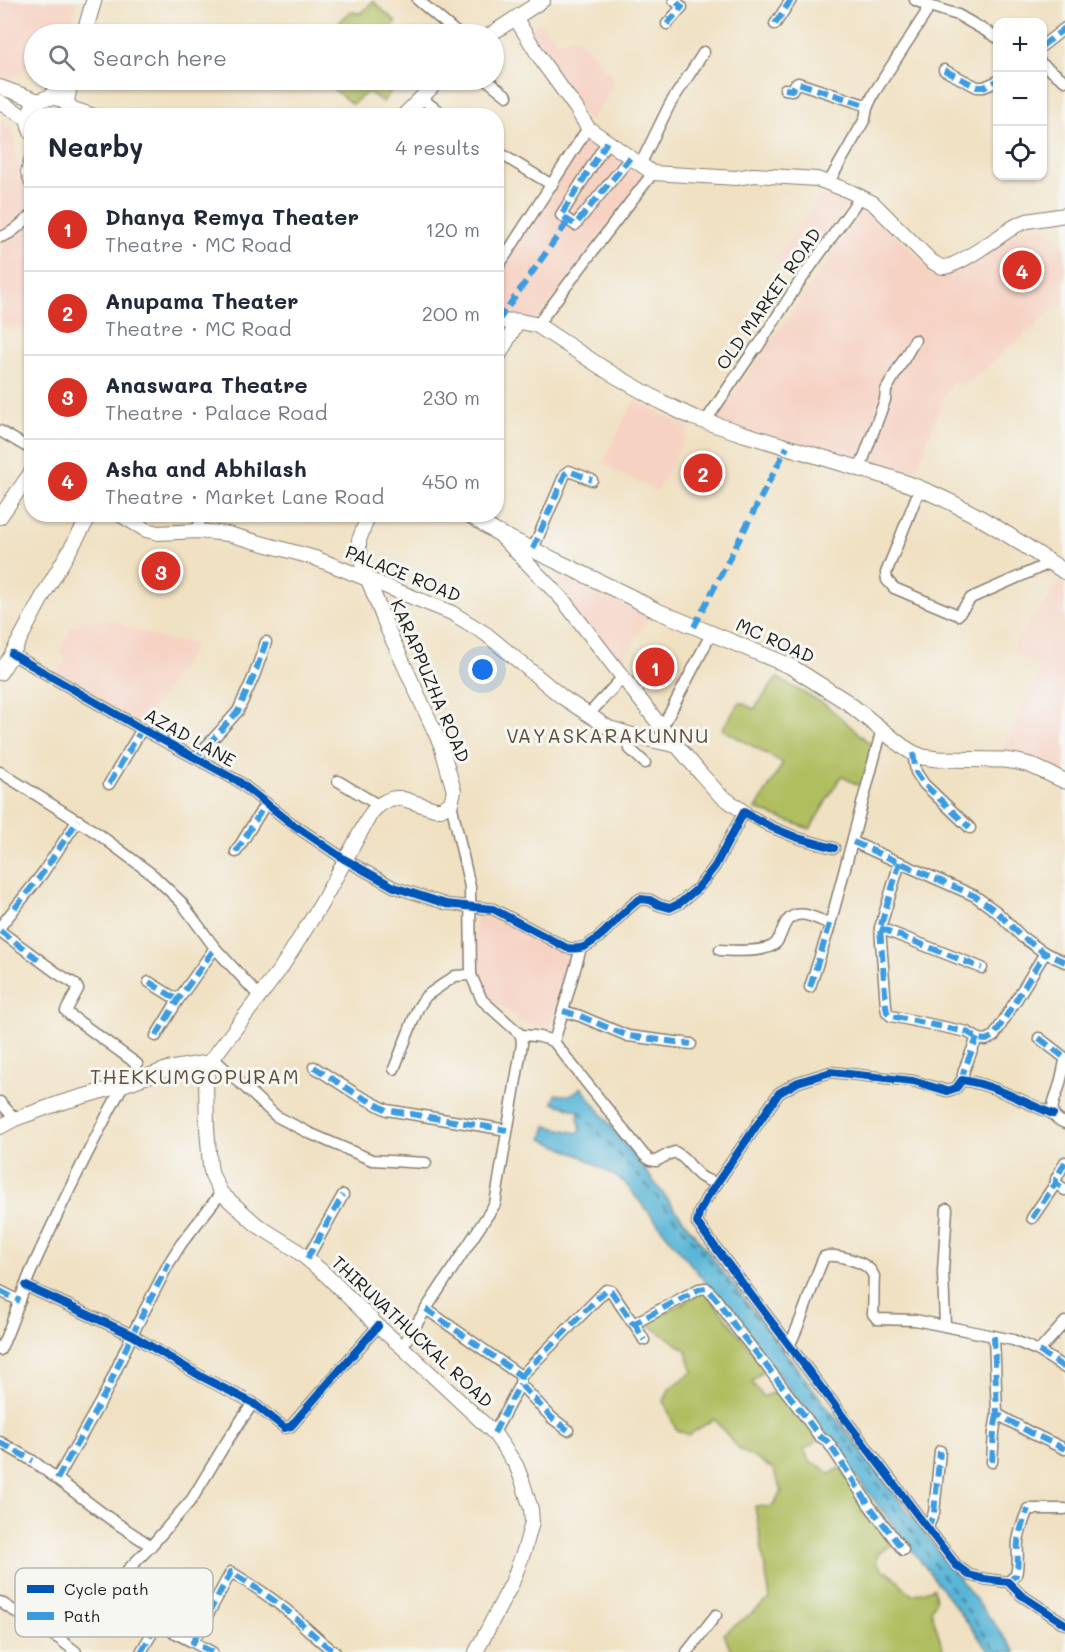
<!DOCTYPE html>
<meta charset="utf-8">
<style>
body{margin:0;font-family:Mali,sans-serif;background:#f6f6f7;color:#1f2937}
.controls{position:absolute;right:18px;top:18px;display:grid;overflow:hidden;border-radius:12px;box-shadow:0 2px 4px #0004}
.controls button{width:54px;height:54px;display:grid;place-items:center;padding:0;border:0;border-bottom:2px solid #e0e1e3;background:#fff;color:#1f2937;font:30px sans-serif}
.you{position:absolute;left:483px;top:670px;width:21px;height:21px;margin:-15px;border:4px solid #fff;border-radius:50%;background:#1a73e8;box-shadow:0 0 0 9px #1a73e833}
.badge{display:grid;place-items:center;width:39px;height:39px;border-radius:50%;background:#d93025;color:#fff;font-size:20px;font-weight:700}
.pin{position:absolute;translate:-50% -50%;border:3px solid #fff;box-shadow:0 2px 6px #0006}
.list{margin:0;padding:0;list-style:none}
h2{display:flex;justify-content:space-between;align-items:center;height:78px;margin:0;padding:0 24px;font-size:26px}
h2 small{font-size:20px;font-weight:400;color:#747a83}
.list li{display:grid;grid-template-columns:39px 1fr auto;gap:18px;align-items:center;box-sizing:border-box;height:84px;padding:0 24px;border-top:2px solid #e0e1e3}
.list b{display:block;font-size:22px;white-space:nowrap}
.list p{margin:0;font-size:20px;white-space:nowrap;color:#747a83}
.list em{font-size:20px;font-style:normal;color:#747a83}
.icon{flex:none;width:33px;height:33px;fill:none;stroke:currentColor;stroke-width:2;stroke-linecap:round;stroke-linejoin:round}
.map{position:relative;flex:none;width:1065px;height:1652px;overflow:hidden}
.search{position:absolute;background:#fff;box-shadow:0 2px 4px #0004;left:24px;top:24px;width:480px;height:66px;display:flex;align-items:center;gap:15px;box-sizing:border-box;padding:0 21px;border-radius:33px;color:#747a83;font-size:22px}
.panel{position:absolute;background:#fff;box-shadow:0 2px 4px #0004;left:24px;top:108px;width:480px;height:414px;border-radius:24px}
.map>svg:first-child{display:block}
.built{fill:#f6d2c3}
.green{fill:#b0be60;stroke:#666d3e;stroke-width:1.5}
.water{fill:#59b5d7;stroke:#3a687a;stroke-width:1.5}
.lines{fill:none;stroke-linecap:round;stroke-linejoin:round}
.ferry{stroke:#345967;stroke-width:1.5;stroke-dasharray:8 6;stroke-linecap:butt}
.minor-casing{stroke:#867e70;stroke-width:13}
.major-casing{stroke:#867e70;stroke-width:16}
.highway-casing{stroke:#867e70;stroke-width:17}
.minor{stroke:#fff;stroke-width:10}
.major{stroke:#fff;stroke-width:14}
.highway{stroke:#fff;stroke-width:15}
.quiet{stroke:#3c9bdf;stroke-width:6;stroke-dasharray:12 6;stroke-linecap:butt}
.cycleway-casing{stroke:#f6f6f2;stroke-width:11}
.cycleway{stroke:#0057b8;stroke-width:8}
.labels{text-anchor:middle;stroke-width:6;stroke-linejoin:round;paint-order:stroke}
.street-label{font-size:18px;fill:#1c1c1c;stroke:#f6f6f2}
.neighbourhood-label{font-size:20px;letter-spacing:1.5px;fill:#604f3c;stroke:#f6f6f2}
.key{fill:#f6f6f2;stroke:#b5b5b2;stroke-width:1.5}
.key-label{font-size:16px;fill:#1c1c1c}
</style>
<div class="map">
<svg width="1065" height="1652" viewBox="0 0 1065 1652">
<rect width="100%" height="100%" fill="#f6f6f2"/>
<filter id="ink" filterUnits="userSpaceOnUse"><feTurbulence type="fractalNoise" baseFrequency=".0167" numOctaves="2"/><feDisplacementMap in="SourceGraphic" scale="12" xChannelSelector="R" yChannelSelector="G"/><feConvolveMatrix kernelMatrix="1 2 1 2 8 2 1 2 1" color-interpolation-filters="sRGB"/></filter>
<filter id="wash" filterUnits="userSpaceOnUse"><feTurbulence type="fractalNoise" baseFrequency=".008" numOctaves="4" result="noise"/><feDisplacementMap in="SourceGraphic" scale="24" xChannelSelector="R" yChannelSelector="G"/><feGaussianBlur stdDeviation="1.35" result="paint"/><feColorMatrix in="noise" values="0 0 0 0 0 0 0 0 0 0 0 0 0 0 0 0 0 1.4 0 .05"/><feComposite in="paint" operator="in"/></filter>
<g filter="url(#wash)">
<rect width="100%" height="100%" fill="#f0e1c3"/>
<g class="built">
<path d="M0,0H76L72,21L66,34H34V64H31L9,81L0,78Z"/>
<path d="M540,22L557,42L572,36L584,43L614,79L606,98L589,122L527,31Z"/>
<path d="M0,121L12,129L18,160L31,207V330L0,326V238L5,233L0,230Z"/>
<path d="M587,134L643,173L642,178L539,317L531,319H497L496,275Z"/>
<path d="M826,190L850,200L799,276L774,259Z"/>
<path d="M864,206L936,273L950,277L1024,229L1043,225L1065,246V300L964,386L953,381L945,394L915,473L783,438L713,423L808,289Z"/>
<path d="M635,400L690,428L657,492L602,463Z"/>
<path d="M558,572L648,617L619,670L553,585Z"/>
<path d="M1061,581L1065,584V775L1047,764L1000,756L1040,669L1010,649Z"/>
<path d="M107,620L168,641H186L195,646L142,724L56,675L66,658L59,653L70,629L83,622Z"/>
<path d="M475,910L492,912L573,959L549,1029L523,1022L485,996L477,979Z"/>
</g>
<g class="green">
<path d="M373,1L396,22L387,34H327L350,12L362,13Z"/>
<path d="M322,80H390L396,85L383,102L368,92L352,104Z"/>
<path d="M777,678L826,705L873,746L862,787L841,776L810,829L756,809L783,763L722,729L740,702L754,709Z"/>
<path d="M705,1291L765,1368L752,1382L763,1397L781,1389L818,1440L804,1450L811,1463L820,1466L830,1474L840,1468L894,1543L878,1553L876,1562L884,1571H888L912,1595L934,1588L936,1600L931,1610L944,1652H731L724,1634L770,1599L755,1506L771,1507L782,1491L773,1469L739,1449L714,1419L689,1435L676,1430L664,1401L669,1389L693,1372L686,1350L646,1323Z"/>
</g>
<path class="water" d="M581,1087L1016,1652H990L738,1322L623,1181L583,1157L542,1139L546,1126L578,1133L581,1130L578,1117L579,1111L553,1103L556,1094C567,1096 573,1096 581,1087Z"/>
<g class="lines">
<path class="ferry" d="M579,1111L653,1192L777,1343L997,1652"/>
</g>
</g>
<g filter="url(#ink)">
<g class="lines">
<g class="minor-casing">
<g id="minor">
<path d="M418,0L458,34"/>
<path d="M915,0L926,5L958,15L998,38"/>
<path d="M667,24L682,7L674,0"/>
<path d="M775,24L791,0"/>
<path d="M1042,46L1065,28"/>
<path d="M1042,64L1065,81"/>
<path d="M944,70L977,87H984L998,81"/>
<path d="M487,80L507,96"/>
<path d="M785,89L792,90L795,85L798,83L868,106"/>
<path d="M421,98L445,116"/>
<path d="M607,142L561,215L575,225L630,158"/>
<path d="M496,151L552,185"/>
<path d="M640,165L670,104L704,52"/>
<path d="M829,182L865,119L867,108L874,93L926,13V5"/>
<path d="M0,237C12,235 21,223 32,215"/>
<path d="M496,270L588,128"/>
<path d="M537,325L618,218L653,173"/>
<path d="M705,422L756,347L757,348L796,287L861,196"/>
<path d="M0,431L32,450"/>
<path d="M860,468L885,400L886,390L915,340"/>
<path d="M920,488L886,573L887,580L894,588L958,615L971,598L1050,563"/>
<path d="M198,531L201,514"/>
<path d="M533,549L565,474L569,471L592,480"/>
<path d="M12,654L142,729L238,781L291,823L344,859L394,887L446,904L493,909L567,948C574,949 580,949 586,946C607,935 620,912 640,899L650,900L659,905L670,908L680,903L698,888L715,866L744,812L771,827L798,838L834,848"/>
<path d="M589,714L622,678"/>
<path d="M662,728L711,634"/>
<path d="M627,734L630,749L645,763"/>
<path d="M913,753L916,772L924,784L970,828"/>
<path d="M196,758L238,711L254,676L266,642"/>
<path d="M0,772L97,833L153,875L181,902L215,948L260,997"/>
<path d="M338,781L378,805"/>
<path d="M109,784L142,729"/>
<path d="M853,842L975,896L997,912L1022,937L1045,953L1065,962"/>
<path d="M236,852L266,803"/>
<path d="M900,862L880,928L886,1006L887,1012L891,1016L967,1032L979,1039L986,1040L994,1036L1045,953"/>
<path d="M0,927L42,874L78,820"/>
<path d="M880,928L982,968"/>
<path d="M0,931L57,973L75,984L78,989L66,1011L70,1015L137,1064L132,1080"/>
<path d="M720,950C733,951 767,953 776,943C781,937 782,928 787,921C798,907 817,919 830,924"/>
<path d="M149,982L178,1000"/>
<path d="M810,987L828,932L882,729"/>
<path d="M563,1011L580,1016L628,1036L691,1044"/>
<path d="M521,1035C533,1036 543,1036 554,1042L644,1155L650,1160L656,1161L669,1154L675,1152C695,1163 690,1177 717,1183"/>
<path d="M156,1036L178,1000L215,948"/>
<path d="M1039,1038L1065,1058"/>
<path d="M554,1042L581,948"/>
<path d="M213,1058L276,1116L309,1133L372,1160L426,1163"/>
<path d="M1065,1061C1063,1071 1061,1081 1058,1090C1053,1104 1046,1116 1065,1123"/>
<path d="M314,1067L356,1094L387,1110L507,1130"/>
<path d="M394,1069L418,1008L426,996L455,976L471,975"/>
<path d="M962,1080L964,1070L977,1038"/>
<path d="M0,1102L15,1119"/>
<path d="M1053,1114C1023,1102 995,1085 962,1080L956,1088L947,1091L913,1081L831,1072L798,1082L779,1093L706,1199L699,1213L697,1223L925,1525L956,1565L969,1575L984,1579L1008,1582L1021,1595L1065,1624"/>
<path d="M1065,1162L1056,1179V1183L1065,1190"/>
<path d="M1032,1218L1056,1183"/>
<path d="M307,1259L343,1195"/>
<path d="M26,1286L132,1335L202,1377L253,1403L285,1428L291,1426L378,1326"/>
<path d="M0,1291L20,1301"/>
<path d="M426,1309L521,1376L520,1384L552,1418L568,1430"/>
<path d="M634,1323L644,1340"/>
<path d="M945,1326L943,1271L947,1209"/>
<path d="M994,1336L997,1414L1031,1433L1065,1449"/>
<path d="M789,1346C804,1317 811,1286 824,1257C833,1253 861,1261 868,1268C871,1270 872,1273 874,1276C873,1289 874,1301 873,1314L877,1319L915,1320L1013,1340L1039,1351L1065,1368"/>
<path d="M402,1347L426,1309L495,1204L522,1044L521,1035L482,1000L471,975L470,887L451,803"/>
<path d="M0,1350C13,1324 20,1296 32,1269C60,1207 91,1145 123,1085"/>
<path d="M1039,1351L1065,1322"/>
<path d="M521,1376L606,1290L611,1291L632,1322L635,1323L699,1289L706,1288C719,1300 727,1315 737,1329C765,1364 793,1399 819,1436L827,1441L832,1448L869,1505L903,1550"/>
<path d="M494,1433L520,1384"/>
<path d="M0,1442L33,1461L109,1518L151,1546"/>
<path d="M992,1462L994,1432L997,1414"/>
<path d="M57,1479L106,1392L132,1335L169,1263L181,1244L221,1193"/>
<path d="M927,1529L934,1513L940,1451"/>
<path d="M1008,1582L1016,1575C1019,1564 1017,1553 1018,1541C1020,1530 1024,1519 1028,1509H1065"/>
<path d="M0,1602L61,1640L76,1652"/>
<path d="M193,1642L231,1572C254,1586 284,1606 303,1625C314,1635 323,1644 335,1652"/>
<path d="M141,1652L158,1623"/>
<path d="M212,1652C178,1634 139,1617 113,1589L114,1584L151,1546L192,1499L227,1441L253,1403"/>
<path d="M687,1652L716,1615"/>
</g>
</g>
<g class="major-casing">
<g id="major">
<path d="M516,19L544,64L576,108L588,128L653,173L736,178L754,175L817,179L849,191L873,203L931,261C935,263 939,267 943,267C957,268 1003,233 1017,225L1027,221L1065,215"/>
<path d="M491,34L543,0"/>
<path d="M0,87L39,101"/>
<path d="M0,102L28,119"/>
<path d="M403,116L439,80"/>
<path d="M32,158L28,172L32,183"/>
<path d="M496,361L518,321"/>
<path d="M119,514L146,530L158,533L198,531L228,534L315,558L452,613L486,634L562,697L609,728L642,738L678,746"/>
<path d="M369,514L359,540V548L363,567L388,630L441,745L454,791L451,803L441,809H435L400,798C388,797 377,805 370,815L320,906L281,968L210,1062L206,1083L207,1128L210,1166L212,1175L221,1193L257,1225L295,1249L325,1274L378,1326L402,1347L494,1433L516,1465L522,1480L531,1509L532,1522L525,1548L512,1583L476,1652"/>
<path d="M0,517L32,471"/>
<path d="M500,535L563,600L662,728L701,774L719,794L744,812"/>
<path d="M0,673L12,654L45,592L91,514"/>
<path d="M0,1127L15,1119L60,1103L123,1085L167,1069L210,1062"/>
</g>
</g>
<g class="highway-casing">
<g id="highway">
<path d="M84,34L94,0"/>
<path d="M52,97L59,80"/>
<path d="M66,103L71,80"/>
<path d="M72,109L93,116"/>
<path d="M32,133C15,101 64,81 74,116"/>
<path d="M496,321H518L537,325L609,372L663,403L692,417L744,434L891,478C956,498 1009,535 1065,572"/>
<path d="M468,514L496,532L631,597L655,610L790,666L847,702L902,746L913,753L923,757L937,759L1004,760L1018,762L1030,765L1065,781"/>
</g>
</g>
<use href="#minor" class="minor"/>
<use href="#major" class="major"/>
<use href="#highway" class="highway"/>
<g class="quiet">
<path d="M667,24L682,7L674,0"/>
<path d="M775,24L791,0"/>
<path d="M1042,46L1065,28"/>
<path d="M944,70L977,87H984L998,81"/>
<path d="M785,89L792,90L795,85L798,83L868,106"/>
<path d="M607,142L561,215L575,225L630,158"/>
<path d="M498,321L569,220"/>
<path d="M533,549L565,474L569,471L592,480"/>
<path d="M694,627L787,447"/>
<path d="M913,753L916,772L924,784L970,828"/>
<path d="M196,758L238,711L254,676L266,642"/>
<path d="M109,784L142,729"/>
<path d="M853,842L975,896L997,912L1022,937L1045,953L1065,962"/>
<path d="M236,852L266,803"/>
<path d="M900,862L880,928L886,1006L887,1012L891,1016L967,1032L979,1039L986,1040L994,1036L1045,953"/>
<path d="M15,908L42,874L78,820"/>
<path d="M880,928L982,968"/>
<path d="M0,931L39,960"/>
<path d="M149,982L178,1000"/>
<path d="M810,987L830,924"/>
<path d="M563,1011L580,1016L628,1036L691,1044"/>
<path d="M156,1036L178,1000L215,948"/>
<path d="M1039,1038L1065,1058"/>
<path d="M314,1067L356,1094L387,1110L507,1130"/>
<path d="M962,1080L964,1070L977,1038"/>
<path d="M1065,1162L1056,1179V1183L1065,1190"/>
<path d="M1032,1218L1056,1183"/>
<path d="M307,1259L343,1195"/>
<path d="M0,1291L20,1301"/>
<path d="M426,1309L521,1376L520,1384L552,1418L568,1430"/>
<path d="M634,1323L644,1340"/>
<path d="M994,1336L997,1414L1031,1433L1065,1449"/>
<path d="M1039,1351L1065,1368"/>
<path d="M521,1376L606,1290L611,1291L632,1322L635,1323L699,1289L706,1288C719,1300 727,1315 737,1329C765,1364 793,1399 819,1436L827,1441L832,1448L869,1505L903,1550"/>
<path d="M494,1433L520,1384"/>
<path d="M0,1442L33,1461"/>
<path d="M992,1462L994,1432L997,1414"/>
<path d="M57,1479L106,1392L132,1335L169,1263"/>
<path d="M927,1529L934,1513L940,1451"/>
<path d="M1008,1582L1016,1575C1019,1564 1017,1553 1018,1541C1020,1530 1024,1519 1028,1509"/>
<path d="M141,1652L158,1623"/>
<path d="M212,1652L193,1642L231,1572C254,1586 284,1606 303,1625C314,1635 323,1644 335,1652"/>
</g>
<g class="cycleway-casing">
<g id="cycleway">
<path d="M12,654L142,729L238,781L291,823L344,859L394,887L446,904L493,909L567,948C574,949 580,949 586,946C607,935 620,912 640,899L650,900L659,905L670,908L680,903L698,888L715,866L744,812L771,827L798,838L834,848"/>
<path d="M1053,1114C1023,1102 995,1085 962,1080L956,1088L947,1091L913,1081L831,1072L798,1082L779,1093L706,1199L699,1213L697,1223L925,1525L956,1565L969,1575L984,1579L1008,1582L1021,1595L1065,1624"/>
<path d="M26,1286L132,1335L202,1377L253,1403L285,1428L291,1426L378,1326"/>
</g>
</g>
<use href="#cycleway" class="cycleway"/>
</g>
</g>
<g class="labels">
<g class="street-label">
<text transform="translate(769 299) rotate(-55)" y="6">OLD MARKET ROAD</text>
<text transform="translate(403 574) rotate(22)" y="6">PALACE ROAD</text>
<text transform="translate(775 641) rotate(24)" y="6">MC ROAD</text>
<text transform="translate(430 681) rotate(67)" y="6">KARAPPUZHA ROAD</text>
<text transform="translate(190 738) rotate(29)" y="6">AZAD LANE</text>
<text transform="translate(412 1332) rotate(43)" y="6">THIRUVATHUCKAL ROAD</text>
</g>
<g class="neighbourhood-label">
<text x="608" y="743">VAYASKARAKUNNU</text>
<text x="195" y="1084">THEKKUMGOPURAM</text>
</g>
</g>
<rect x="15" y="1568" width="198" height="69" rx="9" class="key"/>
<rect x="27" y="1585" width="27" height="8" fill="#0057b8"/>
<rect x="27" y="1612" width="27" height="8" fill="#3c9bdf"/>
<g class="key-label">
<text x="64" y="1595">Cycle path</text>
<text x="64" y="1622">Path</text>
</g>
</svg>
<div class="controls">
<button>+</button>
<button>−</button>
<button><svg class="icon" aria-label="locate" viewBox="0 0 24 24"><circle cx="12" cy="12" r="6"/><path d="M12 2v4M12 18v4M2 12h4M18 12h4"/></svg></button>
</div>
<div class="you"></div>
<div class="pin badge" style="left:655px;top:667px">1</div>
<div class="pin badge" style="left:703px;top:473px">2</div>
<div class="pin badge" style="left:161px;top:571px">3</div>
<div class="pin badge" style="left:1022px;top:270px">4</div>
<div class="search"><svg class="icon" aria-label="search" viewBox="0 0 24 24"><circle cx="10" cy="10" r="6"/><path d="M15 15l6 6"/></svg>Search here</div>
<section class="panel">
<h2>Nearby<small>4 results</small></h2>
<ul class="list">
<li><span class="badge">1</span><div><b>Dhanya Remya Theater</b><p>Theatre · MC Road</p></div><em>120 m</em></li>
<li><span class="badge">2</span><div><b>Anupama Theater</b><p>Theatre · MC Road</p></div><em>200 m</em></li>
<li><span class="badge">3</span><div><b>Anaswara Theatre</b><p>Theatre · Palace Road</p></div><em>230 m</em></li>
<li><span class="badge">4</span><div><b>Asha and Abhilash</b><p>Theatre · Market Lane Road</p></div><em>450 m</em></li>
</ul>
</section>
</div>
